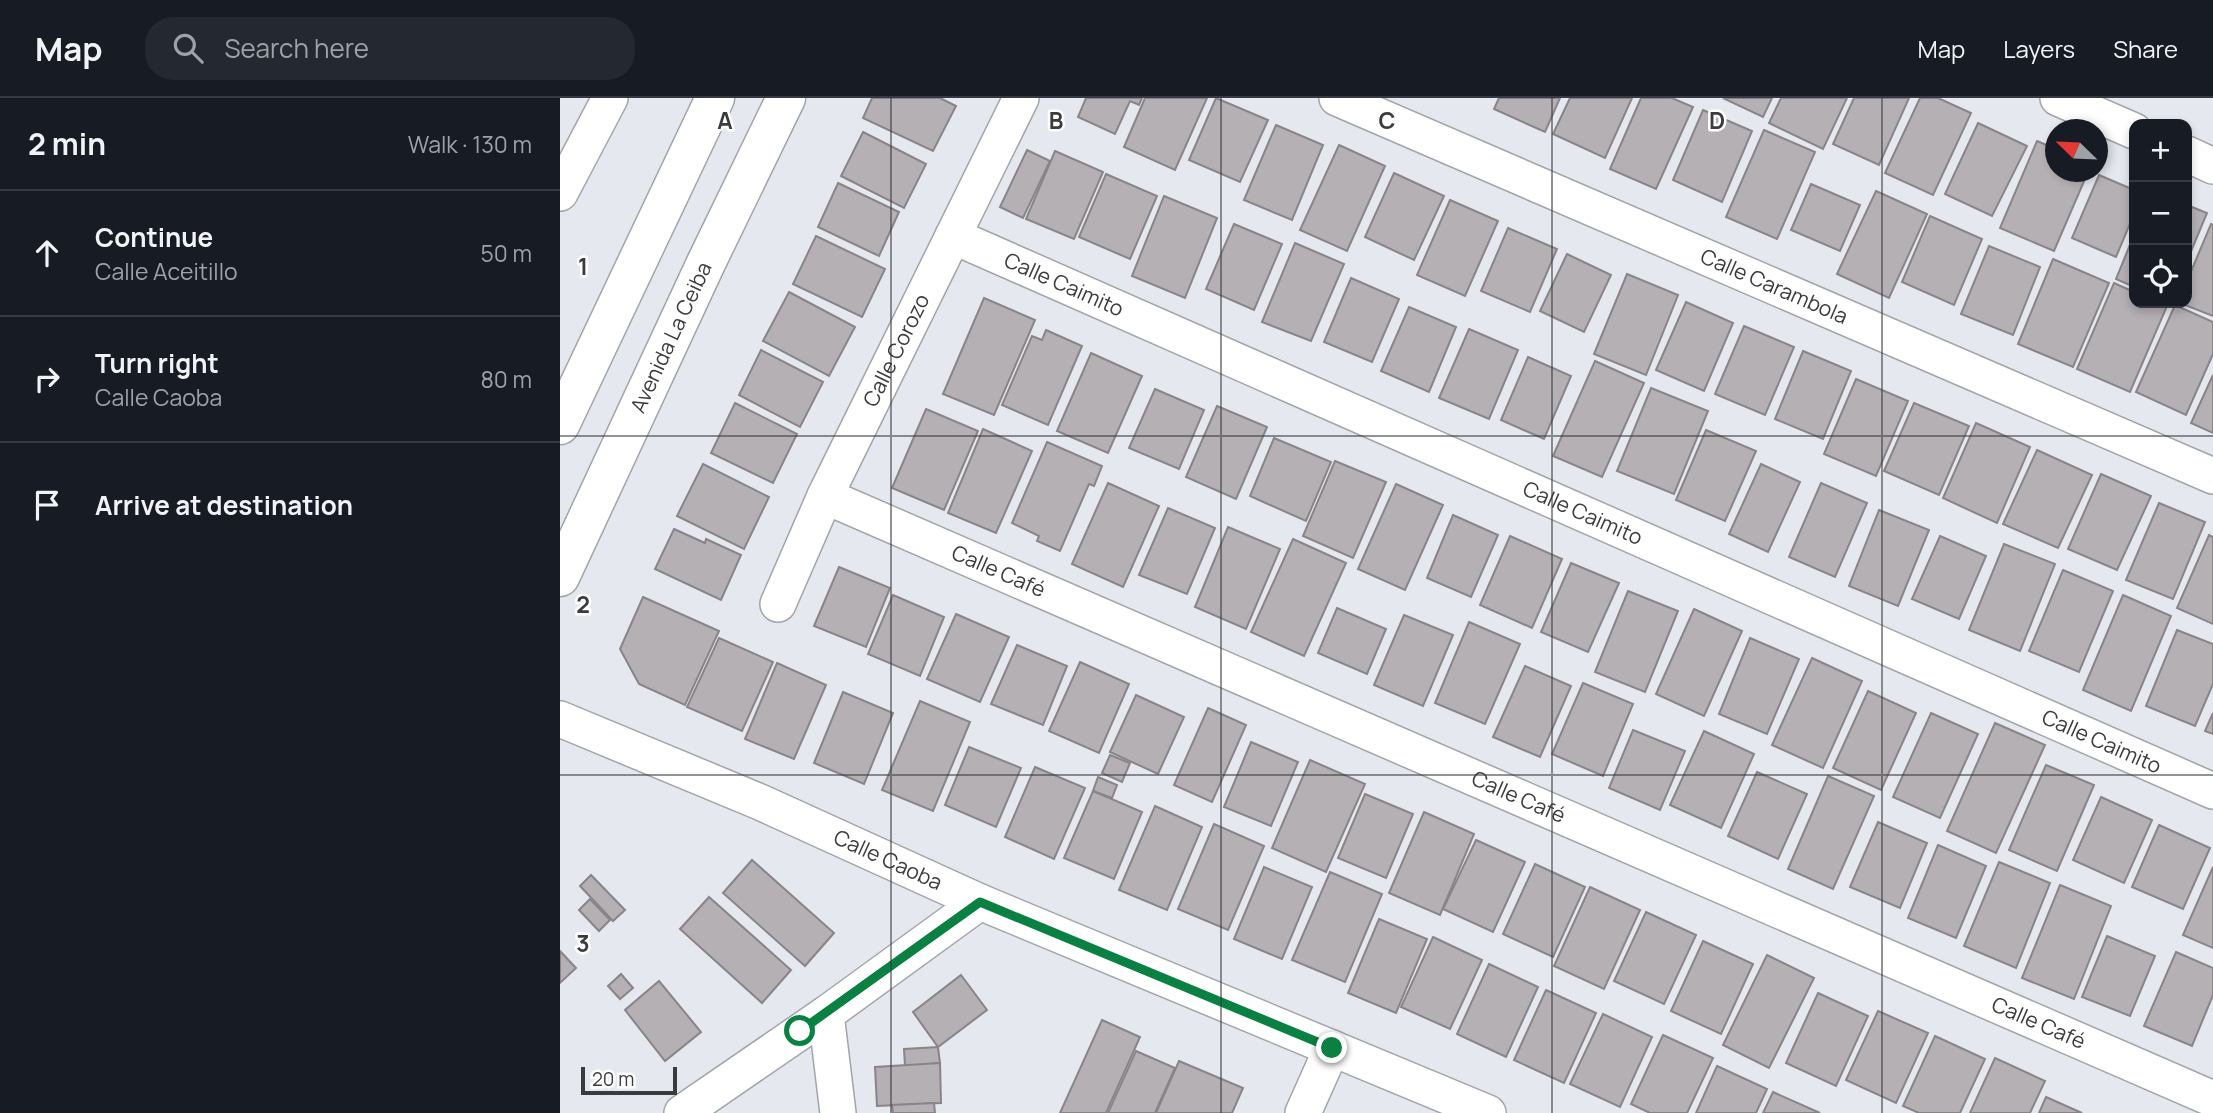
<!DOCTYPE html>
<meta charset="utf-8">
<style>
body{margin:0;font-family:Manrope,sans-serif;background:#242831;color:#f1f3f6}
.controls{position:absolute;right:21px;top:21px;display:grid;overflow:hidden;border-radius:14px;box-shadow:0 4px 10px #0003}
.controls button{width:63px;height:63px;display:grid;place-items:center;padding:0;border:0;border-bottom:2px solid #363941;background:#171b24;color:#f1f3f6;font:35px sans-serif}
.compass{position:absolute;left:1485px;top:21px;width:63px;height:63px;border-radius:50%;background:#171b24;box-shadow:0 4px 10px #0003;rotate:293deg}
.scale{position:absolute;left:21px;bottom:18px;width:96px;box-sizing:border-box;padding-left:7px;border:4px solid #393b3d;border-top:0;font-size:19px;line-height:24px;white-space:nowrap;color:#393b3d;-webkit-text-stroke:5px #fff;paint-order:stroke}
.stop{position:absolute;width:21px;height:21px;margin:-16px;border:5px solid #0b8043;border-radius:50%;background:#fff}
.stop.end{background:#0b8043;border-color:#fff;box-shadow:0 2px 7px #0008}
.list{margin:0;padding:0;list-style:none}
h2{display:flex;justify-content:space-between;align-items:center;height:91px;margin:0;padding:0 28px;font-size:30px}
h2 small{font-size:23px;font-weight:400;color:#9ea1a6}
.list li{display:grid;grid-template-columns:46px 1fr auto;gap:21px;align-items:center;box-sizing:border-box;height:126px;padding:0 28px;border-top:2px solid #363941}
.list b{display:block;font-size:26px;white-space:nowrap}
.list p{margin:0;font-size:23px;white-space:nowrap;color:#9ea1a6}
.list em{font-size:23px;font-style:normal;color:#9ea1a6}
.icon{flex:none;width:38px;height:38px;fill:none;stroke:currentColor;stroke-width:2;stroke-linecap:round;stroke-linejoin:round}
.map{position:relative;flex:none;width:1653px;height:1015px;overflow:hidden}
header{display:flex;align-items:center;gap:42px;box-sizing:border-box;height:98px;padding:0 35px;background:#171b24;border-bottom:2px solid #363941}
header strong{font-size:33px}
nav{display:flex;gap:38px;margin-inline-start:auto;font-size:24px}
.search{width:490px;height:63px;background:#242831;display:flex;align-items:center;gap:18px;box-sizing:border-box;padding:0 24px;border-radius:28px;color:#9ea1a6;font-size:26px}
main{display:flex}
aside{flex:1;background:#171b24}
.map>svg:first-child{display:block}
.building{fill:#b5b0b4;stroke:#898488;stroke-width:2}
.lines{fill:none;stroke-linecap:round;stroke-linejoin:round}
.minor-casing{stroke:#a1a5aa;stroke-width:38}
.trunk-casing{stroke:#a1a5aa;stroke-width:41}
.minor{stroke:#fff;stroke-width:35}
.trunk{stroke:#fff;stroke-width:38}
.route{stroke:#0b8043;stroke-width:9}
.grid{fill:none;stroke:#393b3d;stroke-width:2;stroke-opacity:0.55}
.labels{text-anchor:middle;stroke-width:5;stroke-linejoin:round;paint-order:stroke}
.street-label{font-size:21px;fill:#393b3d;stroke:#fff}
.grid-label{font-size:23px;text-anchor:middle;font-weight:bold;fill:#393b3d;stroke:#fff;stroke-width:5;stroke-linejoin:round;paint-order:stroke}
</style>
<header>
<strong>Map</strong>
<div class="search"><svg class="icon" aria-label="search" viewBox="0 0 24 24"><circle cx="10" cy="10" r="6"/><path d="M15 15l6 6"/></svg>Search here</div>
<nav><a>Map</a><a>Layers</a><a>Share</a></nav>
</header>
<main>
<aside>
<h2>2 min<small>Walk · 130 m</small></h2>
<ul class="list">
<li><svg class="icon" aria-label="ahead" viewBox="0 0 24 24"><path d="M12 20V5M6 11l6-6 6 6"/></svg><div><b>Continue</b><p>Calle Aceitillo</p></div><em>50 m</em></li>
<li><svg class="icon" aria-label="right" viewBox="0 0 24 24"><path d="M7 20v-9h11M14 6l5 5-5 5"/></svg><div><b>Turn right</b><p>Calle Caoba</p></div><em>80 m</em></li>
<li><svg class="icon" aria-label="arrive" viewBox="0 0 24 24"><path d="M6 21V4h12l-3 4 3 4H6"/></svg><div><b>Arrive at destination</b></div></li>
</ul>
</aside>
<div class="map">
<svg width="1653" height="1015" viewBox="0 0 1653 1015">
<rect width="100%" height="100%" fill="#e5e9ef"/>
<g class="building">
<path d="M312,0H380L396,8L373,53L303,20Z"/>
<path d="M526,0H582L579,7L570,3L555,36L518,19Z"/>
<path d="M585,0H647L615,72L564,49Z"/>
<path d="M656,0L708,22L680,84L629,62Z"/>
<path d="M939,0H1000L985,34L934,11Z"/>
<path d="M1010,0H1072L1045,60L993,36Z"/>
<path d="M1081,0H1112L1133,9L1096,91L1050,71Z"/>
<path d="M1163,0H1212L1203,19Z"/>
<path d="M1221,0H1287L1263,51L1209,25Z"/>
<path d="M1294,0H1349L1319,67L1273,46Z"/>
<path d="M1360,0H1378L1411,15L1373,97L1325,75Z"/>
<path d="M1143,12L1192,33L1162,104L1113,82Z"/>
<path d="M1418,25L1467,48L1432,118L1385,96Z"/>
<path d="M716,27L763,47L732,122L684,102Z"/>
<path d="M1204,32L1255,54L1217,141L1166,119Z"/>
<path d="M303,34L366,66L344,110L281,78Z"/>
<path d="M1477,43L1496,51V74H1528L1494,153L1440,130Z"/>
<path d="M779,47L825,68L787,153L740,132Z"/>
<path d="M467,52L490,63L463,120L440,109Z"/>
<path d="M495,53L543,74L514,141L466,121Z"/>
<path d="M834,75L884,98L854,162L805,139Z"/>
<path d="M546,76L597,98L570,161L519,139Z"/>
<path d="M1539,77L1574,92V116L1556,159L1512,140Z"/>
<path d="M278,85L339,114L319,158L258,129Z"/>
<path d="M1251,86L1300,107L1280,153L1231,132Z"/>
<path d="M1316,93L1367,116L1329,200L1277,176Z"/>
<path d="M604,98L657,120L625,200L572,178Z"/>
<path d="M890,102L938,123L905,198L857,177Z"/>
<path d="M1627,107L1647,115L1627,163Z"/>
<path d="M1370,118L1422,141L1394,207L1342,184Z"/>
<path d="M674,126L722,146L694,212L646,191Z"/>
<path d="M1651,126L1653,127V218L1620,205H1627V183Z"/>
<path d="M948,130L997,151L970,214L921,193Z"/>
<path d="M1574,137V189L1556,181Z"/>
<path d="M256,138L325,171L302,219L233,186Z"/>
<path d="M735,145L784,166L751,243L702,224Z"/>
<path d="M1429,148L1480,169L1453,237L1401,216Z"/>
<path d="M1007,156L1051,177L1024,234L980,213Z"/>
<path d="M1493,161L1549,185L1513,269L1458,246Z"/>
<path d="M1067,176L1118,197L1086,277L1034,256Z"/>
<path d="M791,180L839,201L812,264L764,244Z"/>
<path d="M1554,185L1574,194V205H1600L1607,208L1570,294L1517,271Z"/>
<path d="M229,194L295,229L269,278L203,243Z"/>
<path d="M424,200L475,222L434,317L383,296Z"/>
<path d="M1126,204L1173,225L1144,293L1096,272Z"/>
<path d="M1615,207L1653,224V256L1626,317L1576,294Z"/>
<path d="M849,209L896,229L869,294L821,273Z"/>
<path d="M1184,228L1234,249L1205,317L1155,296Z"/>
<path d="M909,231L958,252L929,321L879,300Z"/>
<path d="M486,232L522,248L488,327L442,307L472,238L482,242Z"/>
<path d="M201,252L263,284L240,329L179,297Z"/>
<path d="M1243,253L1291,273L1263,341L1215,321Z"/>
<path d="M531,255L582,278L548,355L497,333Z"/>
<path d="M968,259L1011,278L984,341L941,322Z"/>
<path d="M1035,263L1084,285L1042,379L993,358Z"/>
<path d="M1653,277V335L1631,325Z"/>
<path d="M1296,281L1348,303L1316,378L1264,356Z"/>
<path d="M1091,290L1148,313L1114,396L1057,373Z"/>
<path d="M595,291L644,312L619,371L569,350Z"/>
<path d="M175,305L237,336L213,385L151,355Z"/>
<path d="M1354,305L1409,328L1379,397L1324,373Z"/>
<path d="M657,308L707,329L676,401L626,379Z"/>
<path d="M366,311L418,333L384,412L332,390Z"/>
<path d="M1416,325L1470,349L1437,425L1383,400Z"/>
<path d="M423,331L472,353L436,435L388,415Z"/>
<path d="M1146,332L1196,353L1165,423L1116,402Z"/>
<path d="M714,340L771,364L746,423L690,398Z"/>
<path d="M487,344L542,368L534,388L529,386L500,453L477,443L479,438L452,425Z"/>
<path d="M1477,352L1532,377L1498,450L1443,426Z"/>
<path d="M775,363L826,384L793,460L743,438Z"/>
<path d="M143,366L209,399L184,451L117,418Z"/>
<path d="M1201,366L1240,384L1208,454L1169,436Z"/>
<path d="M1541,376L1591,398L1557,472L1508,451Z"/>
<path d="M548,385L599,408L563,489L512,466Z"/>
<path d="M1261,385L1307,405L1275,479L1229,459Z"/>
<path d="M836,386L883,407L845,492L798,471Z"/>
<path d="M1599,405L1645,424L1613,501L1566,482Z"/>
<path d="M608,410L655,430L627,496L579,477Z"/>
<path d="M1319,412L1369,432L1338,508L1289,488Z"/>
<path d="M893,417L938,437L911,499L867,480Z"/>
<path d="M668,429L720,451L686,531L635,509Z"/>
<path d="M114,431L145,445L146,441L181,457L161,502L95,471Z"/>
<path d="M1649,437L1653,439V526L1617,510Z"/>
<path d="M950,438L1002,461L972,530L920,507Z"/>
<path d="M1380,438L1426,458L1399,521L1352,501Z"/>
<path d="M733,441L786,465L744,558L691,534Z"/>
<path d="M1444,446L1495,466L1460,553L1409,532Z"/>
<path d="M1011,465L1059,485L1028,554L981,534Z"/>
<path d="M279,469L330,490L306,549L254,528Z"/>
<path d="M1503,472L1553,493L1519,574L1469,553Z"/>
<path d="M1068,493L1118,513L1085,594L1035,574Z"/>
<path d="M333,497L384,519L360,578L308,556Z"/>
<path d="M1563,497L1611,518L1571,613L1523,592Z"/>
<path d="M83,499L159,533L125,607L79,586L60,551Z"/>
<path d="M777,510L826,531L807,576L758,555Z"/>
<path d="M1134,511L1182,533L1144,618L1096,596Z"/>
<path d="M396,516L449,539L420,604L367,581Z"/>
<path d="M844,517L893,537L863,608L814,587Z"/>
<path d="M909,524L960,546L925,626L875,605Z"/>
<path d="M1617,532L1653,546V586L1635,628L1586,608Z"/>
<path d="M159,540L213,564L182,633L127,609Z"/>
<path d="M1190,540L1239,561L1207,636L1159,616Z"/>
<path d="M457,547L507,568L483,627L431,606Z"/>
<path d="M1252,560L1302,583L1263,670L1212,647Z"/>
<path d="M520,564L569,586L539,655L489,633Z"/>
<path d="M217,565L266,587L234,661L185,641Z"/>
<path d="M965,568L1011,588L980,659L933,639Z"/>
<path d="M1023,585L1073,606L1043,678L992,656Z"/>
<path d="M1308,593L1356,615L1321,692L1273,670Z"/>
<path d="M283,594L333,615L304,686L254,665Z"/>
<path d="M576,597L624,619L598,676L550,654Z"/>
<path d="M360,603L410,624L373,713L322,692Z"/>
<path d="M648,610L686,627L652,704L614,687Z"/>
<path d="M1371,615L1418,636L1380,720L1333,699Z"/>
<path d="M1653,615V636L1645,633Z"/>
<path d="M1435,625L1485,647L1436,755L1387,733Z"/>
<path d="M1073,632L1125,653L1100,712L1049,690Z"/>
<path d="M1144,633L1194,656L1161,730L1110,707Z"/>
<path d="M691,644L738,664L711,728L664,709Z"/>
<path d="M409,649L461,670L436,729L385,707Z"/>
<path d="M550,657L570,665L562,684L542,675Z"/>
<path d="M750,662L805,686L766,774L712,750Z"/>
<path d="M1486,667L1534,687L1497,773L1449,752Z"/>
<path d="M475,669L525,690L494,761L445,739Z"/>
<path d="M1197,674L1247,696L1218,761L1168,738Z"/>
<path d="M1268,678L1314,698L1273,791L1228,771Z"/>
<path d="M538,679L557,687L552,700L533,693Z"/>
<path d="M533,693L582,714L554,781L504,760Z"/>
<path d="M805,696L853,716L826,780L778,760Z"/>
<path d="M1541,699L1592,722L1564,785L1513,762Z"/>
<path d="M595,708L642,729L607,812L559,792Z"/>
<path d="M864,714L914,736L880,817L829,795Z"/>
<path d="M1318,724L1367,745L1340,810L1290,789Z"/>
<path d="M654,726L704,748L668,832L618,811Z"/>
<path d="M1599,727L1650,750L1623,811L1572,789Z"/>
<path d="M916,742L965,764L933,834L883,811Z"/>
<path d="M1378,747L1426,768L1396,840L1348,820Z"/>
<path d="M192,762L274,835L245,868L163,795Z"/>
<path d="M1439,764L1490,785L1456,870L1404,848Z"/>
<path d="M975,766L1025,789L993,859L943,836Z"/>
<path d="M704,769L752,789L722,861L674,841Z"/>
<path d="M1653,769V850L1623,837Z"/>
<path d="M770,774L822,796L785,884L732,862Z"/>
<path d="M31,777L65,812L53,823L20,788Z"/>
<path d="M1500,787L1551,808L1514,901L1462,880Z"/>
<path d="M1030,789L1080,812L1044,891L994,868Z"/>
<path d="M149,799L231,872L202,905L120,831Z"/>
<path d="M30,801L50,822L39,833L19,812Z"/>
<path d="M1086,814L1136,837L1104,906L1054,883Z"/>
<path d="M819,821L867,841L836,915L788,895Z"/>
<path d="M1547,838L1595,858L1570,918L1522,899Z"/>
<path d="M873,839L922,862L890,931L841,909Z"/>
<path d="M1143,843L1193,866L1161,936L1111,913Z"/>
<path d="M0,853L16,870L0,885Z"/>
<path d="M1616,854L1653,870V897L1632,948L1584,928Z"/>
<path d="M1207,857L1254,880L1209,970L1163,947Z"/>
<path d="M929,866L978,889L946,959L897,936Z"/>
<path d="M61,876L73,890L60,901L48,888Z"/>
<path d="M401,877L427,912L378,949L353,914Z"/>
<path d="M99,883L141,934L105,963L65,912Z"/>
<path d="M986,892L1036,915L1004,985L954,962Z"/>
<path d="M1258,895L1308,918L1276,988L1226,965Z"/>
<path d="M1318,913L1368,935L1336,1005L1286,982Z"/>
<path d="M1043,916L1092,939L1060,1009L1010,986Z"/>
<path d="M542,922L580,939L546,1015H500Z"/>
<path d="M1103,937L1153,960L1127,1015H1090L1071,1006Z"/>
<path d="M1375,938L1425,961L1400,1015H1359L1343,1008Z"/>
<path d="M378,949L380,965L345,968L344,951Z"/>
<path d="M576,953L615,970L595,1015H548Z"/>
<path d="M1435,960L1485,983L1470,1015H1410Z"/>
<path d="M619,963L683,990L672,1015H596Z"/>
<path d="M380,965L381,1005L317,1008L315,969Z"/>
<path d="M1157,968L1207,991L1196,1015H1136Z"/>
<path d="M1213,994L1260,1015H1203Z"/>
<path d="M1486,999L1522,1015H1479Z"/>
<path d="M374,1005L375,1015H333L332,1007Z"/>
</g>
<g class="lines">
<g class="minor-casing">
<g id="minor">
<path id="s1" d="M777,0L1653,378"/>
<path d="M1498,0L1574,33"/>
<path d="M1627,56L1653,68"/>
<path d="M0,95L50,0"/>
<path id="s2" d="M393,138L1653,693"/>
<path id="s3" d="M265,398L1653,1001"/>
<path id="s4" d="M218,506L265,398L461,0"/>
<path id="s5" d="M0,621L200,704L420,804L928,1015"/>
<path d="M266,916L278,1015"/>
<path d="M122,1015L266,916L420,804"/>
<path d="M743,1015L772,950"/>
</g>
</g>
<g class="trunk-casing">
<g id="trunk">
<path d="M0,327L155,0"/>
<path id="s6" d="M0,479L146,165L226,0"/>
</g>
</g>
<use href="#minor" class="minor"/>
<use href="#trunk" class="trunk"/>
</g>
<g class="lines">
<path class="route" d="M240,933L420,804L772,950"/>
</g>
<path class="grid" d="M331,0V1015M661,0V1015M992,0V1015M1322,0V1015M0,338H1653M0,677H1653"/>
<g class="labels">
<g class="street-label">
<text dy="7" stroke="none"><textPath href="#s2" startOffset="121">Calle Caimito</textPath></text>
<text dy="7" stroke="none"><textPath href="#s1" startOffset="476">Calle Carambola</textPath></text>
<text dy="7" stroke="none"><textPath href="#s6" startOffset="264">Avenida La Ceiba</textPath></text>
<text dy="7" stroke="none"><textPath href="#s4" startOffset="280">Calle Corozo</textPath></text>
<text dy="7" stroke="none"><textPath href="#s2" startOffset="688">Calle Caimito</textPath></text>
<text dy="7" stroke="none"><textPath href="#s3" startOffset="189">Calle Café</textPath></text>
<text dy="7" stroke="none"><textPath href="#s2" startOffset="1255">Calle Caimito</textPath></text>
<text dy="7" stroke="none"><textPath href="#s3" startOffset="756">Calle Café</textPath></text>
<text dy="7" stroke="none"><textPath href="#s5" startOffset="357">Calle Caoba</textPath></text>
<text dy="7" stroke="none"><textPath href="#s3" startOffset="1323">Calle Café</textPath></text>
</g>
</g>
<g class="grid-label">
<text x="165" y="31">A</text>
<text x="496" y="31">B</text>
<text x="827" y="31">C</text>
<text x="1157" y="31">D</text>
<text x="23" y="177">1</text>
<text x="23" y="515">2</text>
<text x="23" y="854">3</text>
</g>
</svg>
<div class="controls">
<button>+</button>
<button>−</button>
<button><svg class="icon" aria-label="locate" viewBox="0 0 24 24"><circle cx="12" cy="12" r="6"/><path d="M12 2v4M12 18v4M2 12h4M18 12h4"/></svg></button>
</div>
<svg class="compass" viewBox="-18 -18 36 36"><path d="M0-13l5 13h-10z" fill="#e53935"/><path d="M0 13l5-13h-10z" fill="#9ea1a6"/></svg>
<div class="scale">20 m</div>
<div class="stop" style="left:240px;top:933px"></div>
<div class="stop end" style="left:772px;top:950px"></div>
</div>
</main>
